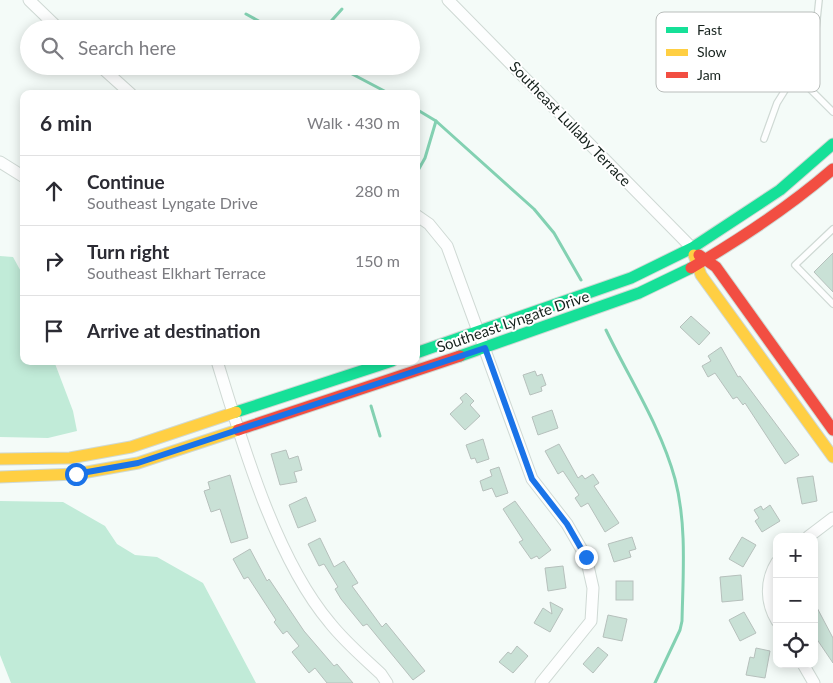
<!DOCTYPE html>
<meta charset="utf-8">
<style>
body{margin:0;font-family:Lato,sans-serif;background:#f7f7f7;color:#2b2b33}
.controls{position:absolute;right:15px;bottom:15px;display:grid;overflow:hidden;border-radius:10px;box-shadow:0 2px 12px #0003}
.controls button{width:45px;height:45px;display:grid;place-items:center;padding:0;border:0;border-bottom:1px solid #e1e1e2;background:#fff;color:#2b2b33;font:25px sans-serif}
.stop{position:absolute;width:15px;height:15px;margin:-11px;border:4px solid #1a73e8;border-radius:50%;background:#fff}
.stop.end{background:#1a73e8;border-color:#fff;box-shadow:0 1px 5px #0008}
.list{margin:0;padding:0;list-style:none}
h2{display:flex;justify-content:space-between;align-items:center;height:65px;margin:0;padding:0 20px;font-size:21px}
h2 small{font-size:16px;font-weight:400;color:#7c7c81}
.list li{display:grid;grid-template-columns:32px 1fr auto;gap:15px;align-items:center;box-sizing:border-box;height:70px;padding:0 20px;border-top:1px solid #e1e1e2}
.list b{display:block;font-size:19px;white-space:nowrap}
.list p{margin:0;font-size:16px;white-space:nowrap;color:#7c7c81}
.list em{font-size:16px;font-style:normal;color:#7c7c81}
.icon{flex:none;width:28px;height:28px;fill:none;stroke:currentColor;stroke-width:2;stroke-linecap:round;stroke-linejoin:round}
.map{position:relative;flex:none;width:833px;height:683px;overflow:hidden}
.search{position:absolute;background:#fff;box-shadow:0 2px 12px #0003;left:20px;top:20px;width:400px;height:55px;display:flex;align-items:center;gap:12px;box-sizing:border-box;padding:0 18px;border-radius:28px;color:#7c7c81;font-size:19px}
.panel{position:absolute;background:#fff;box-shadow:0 2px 12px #0003;left:20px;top:90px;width:400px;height:275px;border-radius:10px}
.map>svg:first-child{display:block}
.green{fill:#c1ebd8}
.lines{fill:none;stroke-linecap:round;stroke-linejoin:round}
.stream{stroke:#83d1b2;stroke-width:3}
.building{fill:#c9e1d6;stroke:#b6c0bc}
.lane-casing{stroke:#cfd9d4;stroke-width:8}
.street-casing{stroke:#cfd9d4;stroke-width:13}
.fast-casing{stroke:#cfd9d4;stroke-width:13}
.slow-casing{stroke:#cfd9d4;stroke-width:13}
.jam-casing{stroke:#cfd9d4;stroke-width:13}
.lane{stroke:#fdfefe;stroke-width:5.5}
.street{stroke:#fdfefe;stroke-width:11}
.fast{stroke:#16e098;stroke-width:11}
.slow{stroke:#ffcf43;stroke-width:11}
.jam{stroke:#f24e42;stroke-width:11}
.route{stroke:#1a73e8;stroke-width:6}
.labels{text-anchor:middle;stroke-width:4;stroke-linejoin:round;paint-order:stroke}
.street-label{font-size:15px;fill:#16221d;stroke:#fff}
.key{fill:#fff;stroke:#b9bdbb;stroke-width:1}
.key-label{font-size:14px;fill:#16221d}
</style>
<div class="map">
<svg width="833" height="683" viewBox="0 0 833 683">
<rect width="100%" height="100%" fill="#f4fbf8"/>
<g class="green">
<path d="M0,256L13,257L24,277V361H54L73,411L77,431L48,438L0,437Z"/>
<path d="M0,501L63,502L105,526L117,544L135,555L157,557L203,583L256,683H11L0,655Z"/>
</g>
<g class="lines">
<g class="stream">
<path d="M246,14L273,29"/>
<path d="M324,29L342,9"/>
<path d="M337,66L390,94"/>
<path d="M416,109L436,121L534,209L554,233L581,280"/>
<path d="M416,174L425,158L436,121"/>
<path d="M606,330C629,378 661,427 675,479C687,524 683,575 682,621L680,630L655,683"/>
<path d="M371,406L380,436"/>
</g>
</g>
<g class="building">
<path d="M833,253V292L814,272Z"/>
<path d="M691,316L710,333L699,345L680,327Z"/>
<path d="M721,347L738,377L740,376L799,455L785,464L745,403L743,405L737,397L733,399L715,373L708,377L702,366L711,361L708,356Z"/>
<path d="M535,371L537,376L542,374L546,385L541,387L542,391L530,395L523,375Z"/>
<path d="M466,393L474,401L470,405L480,416L465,430L450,414L463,402L460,398Z"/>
<path d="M552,410L558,428L538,435L532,417Z"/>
<path d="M483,439L489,459L477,463L475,458L471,459L466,445Z"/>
<path d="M559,444L578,478L582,475L585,479L593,474L599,483L594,486L619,523L605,532L588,503L581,507L575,498L579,495L563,471L558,474L545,451Z"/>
<path d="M286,450L289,459L298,456L302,470L294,472L297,482L280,485L271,454Z"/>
<path d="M499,467L508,493L496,497L492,488L483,491L480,481L492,476L490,470Z"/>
<path d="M230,475L248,538L231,543L220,509L211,512L204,491L210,489L208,482Z"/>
<path d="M813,476L817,501L802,504L797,478Z"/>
<path d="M306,497L316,521L298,528L289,505Z"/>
<path d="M515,501L551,550L539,559L537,556L531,559L519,542L523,540L503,509Z"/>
<path d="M770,505L780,521L762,532L755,521L759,518L754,510L761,506L763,510Z"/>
<path d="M632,537L636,549L629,551L631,557L614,562L608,544Z"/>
<path d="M742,537L756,545L743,567L729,559Z"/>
<path d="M320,538L334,567L344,561L358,583L352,586L382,627L386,623L425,671L413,680L367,624L363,626L341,599L335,589L338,587L324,564L319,566L308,544Z"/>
<path d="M250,549L267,581L269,579L304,631L334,666L337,664L353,683H327L315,668L309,673L292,652L299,646L287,631L283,634L274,622L276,620L248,577L244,579L233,559Z"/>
<path d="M563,566L566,588L548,591L545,568Z"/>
<path d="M741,575L743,600L722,602L720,577Z"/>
<rect x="616" y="581" width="17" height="19"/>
<path d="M550,602L563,609L550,632L534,623L543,608L552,614Z"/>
<path d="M814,602L833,638V663L814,635Z"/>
<path d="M744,612L756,633L740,641L729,620Z"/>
<path d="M608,615L627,619L622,641L603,637Z"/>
<path d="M517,646L528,656L513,673L499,662L508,652L511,654Z"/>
<path d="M598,647L608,655L593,673L583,664Z"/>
<path d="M756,648L770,651L765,678L746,675L750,657L754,658Z"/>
</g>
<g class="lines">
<g class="lane-casing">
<g id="lane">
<path d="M795,74L833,112"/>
<path d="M764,139L777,103L802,63L816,28L819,0"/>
<path d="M833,229L795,265L833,304"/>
</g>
</g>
<g class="street-casing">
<g id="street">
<path d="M29,0L59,29"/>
<path d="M448,0L692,248"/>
<path d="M100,66L131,94"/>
<path d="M0,162L24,177"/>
<path d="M416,215L429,224L447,246L532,479L567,524L586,557L593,588L591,621L541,683"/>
<path d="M217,361C242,442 275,558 330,623C345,642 364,658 381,674L387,683"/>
<path d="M808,537L833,518"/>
<path d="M777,562C765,581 766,603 777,621"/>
<path d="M803,664L814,683"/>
</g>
</g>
<g class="fast-casing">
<g id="fast">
<path d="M416,353L631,278L692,248L780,190L833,144"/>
<path d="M460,356L639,293L691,268"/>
<path d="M236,412L392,361"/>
</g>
</g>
<g class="slow-casing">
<g id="slow">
<path d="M694,255L701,275L833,457"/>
<path d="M0,459L70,458L131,447L236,412"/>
<path d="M0,477L76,474L138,463L238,430"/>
</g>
</g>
<g class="jam-casing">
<g id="jam">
<path d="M699,255L716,267L833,430"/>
<path d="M691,268C742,238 788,208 833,169"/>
<path d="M238,430L460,356"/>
</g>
</g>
<use href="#lane" class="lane"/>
<use href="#street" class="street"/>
<use href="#fast" class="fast"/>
<use href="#slow" class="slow"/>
<use href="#jam" class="jam"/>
</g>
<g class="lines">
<path class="route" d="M76,474L138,463L485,348L532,479L567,524L586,557"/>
</g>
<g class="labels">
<g class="street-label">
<text transform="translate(570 124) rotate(46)" y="5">Southeast Lullaby Terrace</text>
<text transform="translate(513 322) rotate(-19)" y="5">Southeast Lyngate Drive</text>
</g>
</g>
<rect x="656" y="12" width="164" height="80" rx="8" class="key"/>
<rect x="666" y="27" width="22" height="6" fill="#16e098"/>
<rect x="666" y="49" width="22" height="7" fill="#ffcf43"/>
<rect x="666" y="72" width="22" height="6" fill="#f24e42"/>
<g class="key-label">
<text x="697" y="35">Fast</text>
<text x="697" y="57">Slow</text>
<text x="697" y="80">Jam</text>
</g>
</svg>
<div class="controls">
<button>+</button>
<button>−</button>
<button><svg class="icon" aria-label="locate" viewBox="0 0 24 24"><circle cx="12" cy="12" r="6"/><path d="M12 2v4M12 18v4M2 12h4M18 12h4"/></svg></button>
</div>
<div class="stop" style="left:76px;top:474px"></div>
<div class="stop end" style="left:586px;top:557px"></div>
<div class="search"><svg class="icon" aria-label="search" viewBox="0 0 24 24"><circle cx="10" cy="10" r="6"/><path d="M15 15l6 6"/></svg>Search here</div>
<section class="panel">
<h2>6 min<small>Walk · 430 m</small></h2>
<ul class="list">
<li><svg class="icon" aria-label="ahead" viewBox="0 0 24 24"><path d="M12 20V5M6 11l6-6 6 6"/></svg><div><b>Continue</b><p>Southeast Lyngate Drive</p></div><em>280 m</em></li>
<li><svg class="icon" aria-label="right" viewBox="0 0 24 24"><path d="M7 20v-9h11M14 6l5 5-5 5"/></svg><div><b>Turn right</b><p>Southeast Elkhart Terrace</p></div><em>150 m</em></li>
<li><svg class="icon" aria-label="arrive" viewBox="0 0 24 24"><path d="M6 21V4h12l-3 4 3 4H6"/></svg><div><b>Arrive at destination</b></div></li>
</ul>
</section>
</div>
